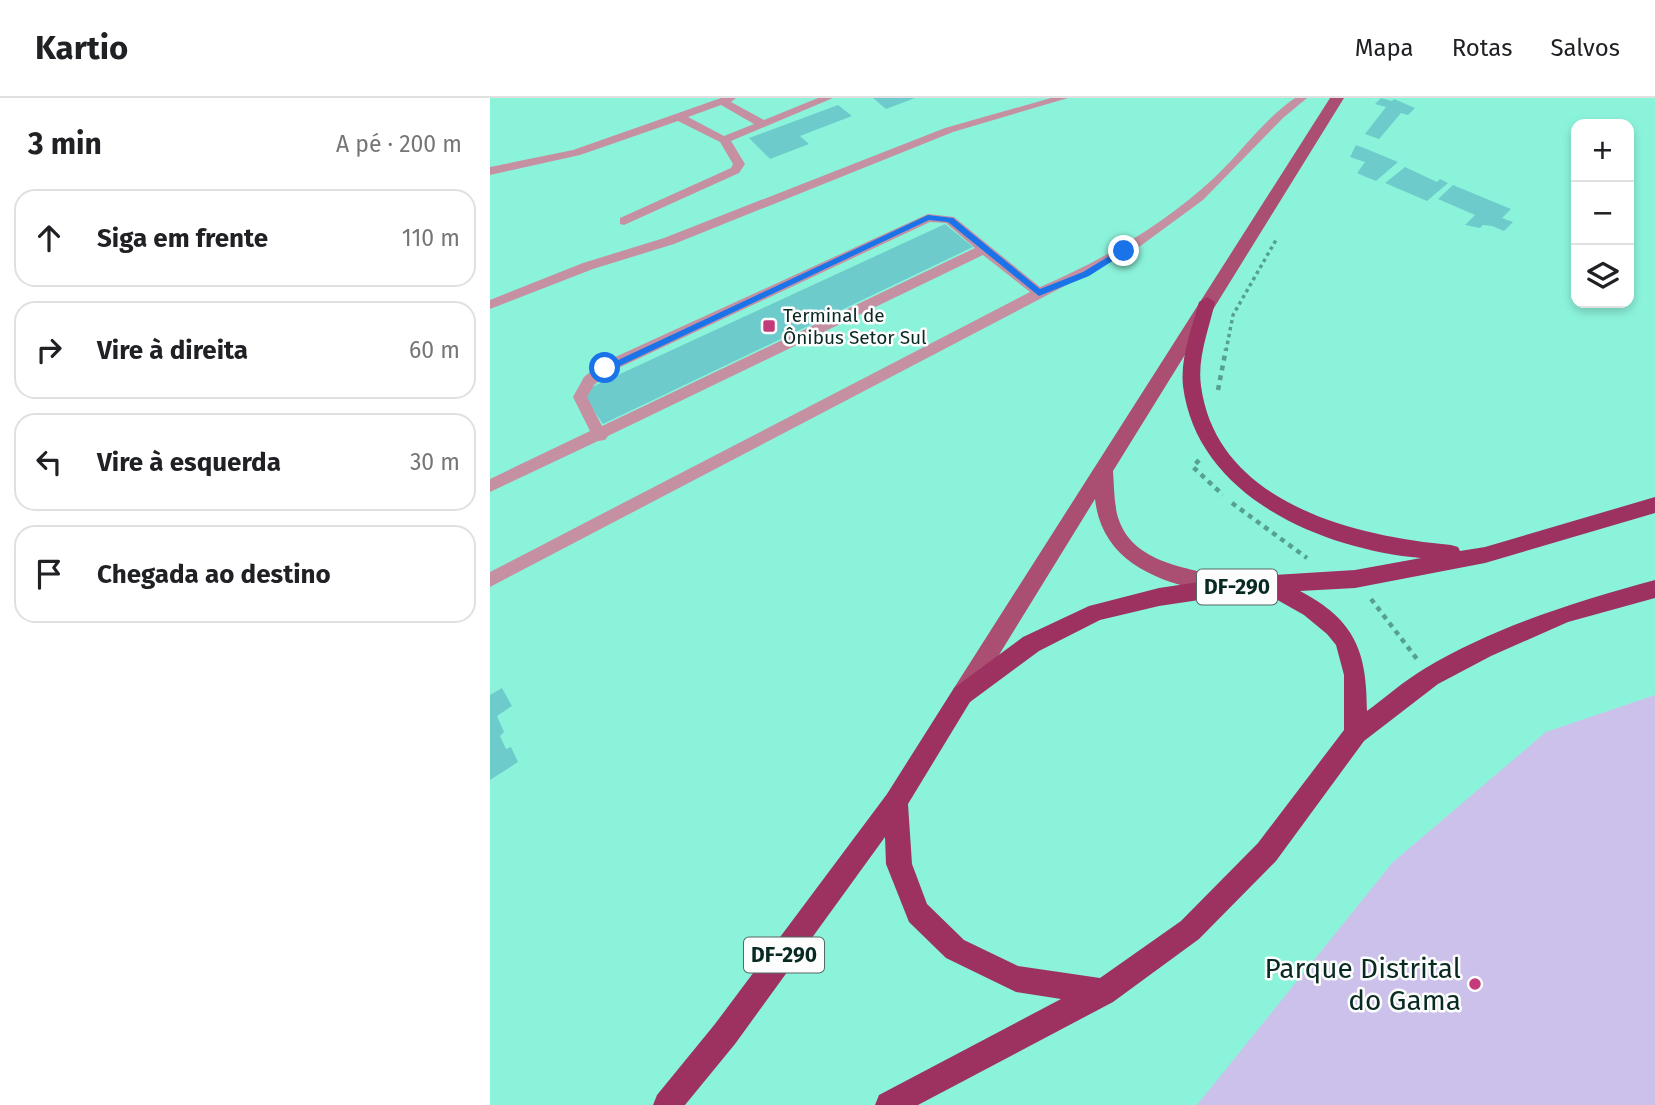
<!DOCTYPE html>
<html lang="pt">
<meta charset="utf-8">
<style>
body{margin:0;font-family:"Fira Sans",sans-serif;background:#f2f2f2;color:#202124}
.controls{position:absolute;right:21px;top:21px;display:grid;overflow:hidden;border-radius:14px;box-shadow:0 4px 10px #0003}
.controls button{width:63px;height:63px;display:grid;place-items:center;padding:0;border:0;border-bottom:2px solid #e0e0e0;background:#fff;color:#202124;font:35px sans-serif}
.stop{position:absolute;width:21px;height:21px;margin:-16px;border:5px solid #1a73e8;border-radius:50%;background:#fff}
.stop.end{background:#1a73e8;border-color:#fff;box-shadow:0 2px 7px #0008}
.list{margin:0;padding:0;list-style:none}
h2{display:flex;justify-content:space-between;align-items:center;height:91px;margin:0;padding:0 28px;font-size:30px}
h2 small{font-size:23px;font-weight:400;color:#757577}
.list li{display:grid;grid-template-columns:46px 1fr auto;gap:21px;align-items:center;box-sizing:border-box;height:98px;margin:0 14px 14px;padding:0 14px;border:2px solid #e0e0e0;border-radius:21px}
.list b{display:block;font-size:26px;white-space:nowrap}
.list em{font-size:23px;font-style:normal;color:#757577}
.icon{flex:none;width:38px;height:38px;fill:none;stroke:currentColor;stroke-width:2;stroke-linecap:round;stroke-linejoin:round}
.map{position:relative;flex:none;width:1165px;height:1007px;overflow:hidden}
header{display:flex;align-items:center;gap:42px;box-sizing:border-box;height:98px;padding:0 35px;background:#fff;border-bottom:2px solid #e0e0e0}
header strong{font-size:33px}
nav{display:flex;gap:38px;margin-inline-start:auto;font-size:24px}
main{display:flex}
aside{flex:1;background:#fff}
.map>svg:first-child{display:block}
.green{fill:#ccc1ea}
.building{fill:#6ecbcc}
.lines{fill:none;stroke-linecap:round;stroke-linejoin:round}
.path-far1{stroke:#56a08f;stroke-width:3.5;stroke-dasharray:3.5 3.5;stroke-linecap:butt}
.path{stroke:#56a08f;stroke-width:4.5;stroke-dasharray:5 5;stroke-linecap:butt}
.lane{fill:#c591a2;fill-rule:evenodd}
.primary{fill:#aa4e72;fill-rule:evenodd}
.highway{fill:#9d3261;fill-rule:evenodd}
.route{fill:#1a73e8}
.poi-dot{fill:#c33b78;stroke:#fdfdfd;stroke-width:2.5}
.labels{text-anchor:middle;stroke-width:5;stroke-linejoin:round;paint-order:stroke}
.far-poi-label{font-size:19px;fill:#082a23;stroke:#fdfdfd;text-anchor:start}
.shield{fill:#fdfdfd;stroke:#526964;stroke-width:2}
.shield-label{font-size:21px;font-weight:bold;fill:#082a23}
.near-poi-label{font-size:28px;fill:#082a23;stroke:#fdfdfd;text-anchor:end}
</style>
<header>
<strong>Kartio</strong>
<nav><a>Mapa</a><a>Rotas</a><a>Salvos</a></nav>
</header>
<main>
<aside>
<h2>3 min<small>A pé · 200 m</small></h2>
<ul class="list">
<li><svg class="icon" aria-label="ahead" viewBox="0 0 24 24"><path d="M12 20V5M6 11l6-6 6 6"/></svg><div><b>Siga em frente</b></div><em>110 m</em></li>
<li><svg class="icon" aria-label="right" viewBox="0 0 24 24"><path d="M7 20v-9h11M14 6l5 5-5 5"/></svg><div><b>Vire à direita</b></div><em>60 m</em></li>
<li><svg class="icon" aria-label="left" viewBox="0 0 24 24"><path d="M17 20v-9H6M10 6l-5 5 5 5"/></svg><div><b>Vire à esquerda</b></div><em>30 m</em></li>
<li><svg class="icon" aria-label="arrive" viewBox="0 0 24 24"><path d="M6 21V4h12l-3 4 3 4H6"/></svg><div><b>Chegada ao destino</b></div></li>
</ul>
</aside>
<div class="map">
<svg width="1165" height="1007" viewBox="0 0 1165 1007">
<rect width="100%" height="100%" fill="#8cf3db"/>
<path class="green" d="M1165,597V1007H707L903,764L1056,634Z"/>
<g class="building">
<path d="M383,0H425L396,11Z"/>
<path d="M891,0L902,3L904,1L925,10L918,17L911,15L889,41L875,36L896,9L885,6Z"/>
<path d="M348,7L362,18L310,38L319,46L280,61L259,40Z"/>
<path d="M866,47L879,52L908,64L886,83L876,79L867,75L875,64L860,59Z"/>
<path d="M915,69L947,84L950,81L958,85L937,103L895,85Z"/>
<path d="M963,87L1021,111L1012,120L1023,124L1014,133L1002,128L993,127L990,130L975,127L985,117L948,101Z"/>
<path d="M455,126L483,149L113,326L91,294Z"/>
<path d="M12,590L22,608L7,618L14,634L10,638L16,651L21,649L28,664L0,682V597Z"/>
</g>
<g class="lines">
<path class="path-far1" d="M736,253L743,217L786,142"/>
<g class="path">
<path d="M728,292L736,251"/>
<path d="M709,362L703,369L733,397"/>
<path d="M742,405L817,460"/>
<path d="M881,501L927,561"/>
</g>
<g class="lane">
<path d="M231,0H246L241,4L274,22L328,0H343L241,43L255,66L249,75L134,127L130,126V120L241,70L243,66L230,44L188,23L90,57L0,77V69L83,52ZM231,7L264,26L234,38L198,19Z"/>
<path d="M561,0H578L463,34L184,146L103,171L0,211V202L93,165L174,140L455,30Z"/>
<path d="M805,0H817L793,20L713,102L649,149L0,489V474L540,194L493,157L118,338L115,342L108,343L0,394V381L100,333L83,299L94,279L110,266L438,116L464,119L550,189C613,162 673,127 724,80C752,54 773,22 805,0ZM440,124L456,125L485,150L112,328L97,299L104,287L120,274Z"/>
</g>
<path class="primary" d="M840,0H854L623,373C624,387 624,402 627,416C641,469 702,468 743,483L746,489L743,495C732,499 718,494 706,491C657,480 611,457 605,401L480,604L472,607L464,604L461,597L464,590Z"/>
<path class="highway" d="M717,199L725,204C719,231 707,260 711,288C727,405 863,438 961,447L968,449L970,453L995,449L1165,399V415L995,465L865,490L810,493C865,522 877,553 877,613C896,599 914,583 934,571C1006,528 1085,504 1165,482V500L1078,524L1001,558L948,586L874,643L786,763L709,841L623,904L428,1007H385L389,997L571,901L526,894L456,860L419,824L396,766L395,739L245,946L195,1007H163L167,997L225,926L397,696L464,590L533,539L599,508L669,490L736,480L865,472L931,460C832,451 707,399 693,288C690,260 702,230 709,204ZM775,495L814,517L837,536L846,547L854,577V632L768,745L691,823L610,880L528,868L474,842L437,806L422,766L418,706L480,604L549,553L610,522L669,508L736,498Z"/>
</g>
<path class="route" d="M438,117L463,120L550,191L593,174L631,151L638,153L599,178L549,198L458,124L439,122L119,273L111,270Z"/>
<g class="poi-dot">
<rect x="272" y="221" width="14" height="14" rx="3.5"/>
<circle cx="985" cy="886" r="7"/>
</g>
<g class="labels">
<g class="far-poi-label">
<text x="293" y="224">Terminal de<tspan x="293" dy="22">Ônibus Setor Sul</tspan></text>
</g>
<g class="shield">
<rect x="707" y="471.5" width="80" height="35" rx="5"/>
<rect x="254" y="839.5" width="80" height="35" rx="5"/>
</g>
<g class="shield-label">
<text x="747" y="496">DF-290</text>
<text x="294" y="864">DF-290</text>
</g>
<g class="near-poi-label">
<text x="971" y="880">Parque Distrital<tspan x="971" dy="32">do Gama</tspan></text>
</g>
</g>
</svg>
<div class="controls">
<button>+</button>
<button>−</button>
<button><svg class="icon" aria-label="layers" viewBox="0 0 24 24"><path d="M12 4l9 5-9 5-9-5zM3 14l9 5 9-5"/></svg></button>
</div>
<div class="stop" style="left:115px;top:270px"></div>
<div class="stop end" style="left:634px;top:153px"></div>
</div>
</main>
